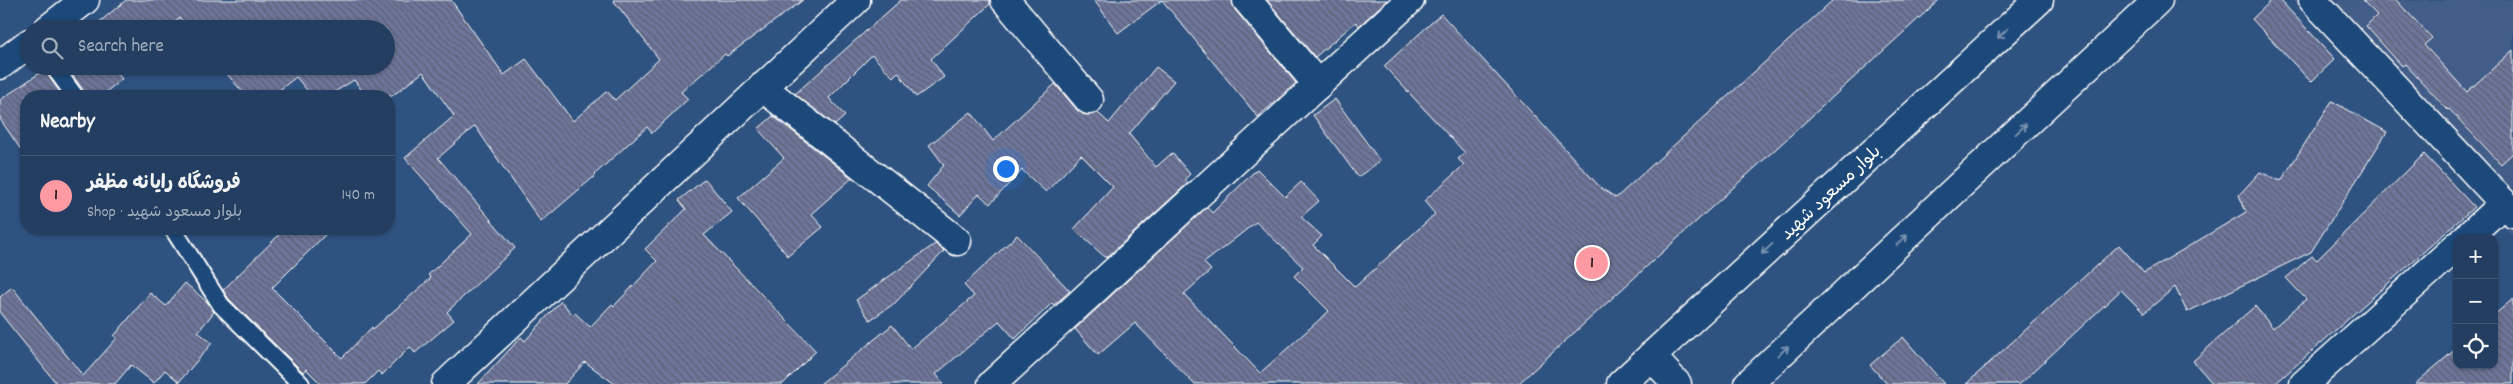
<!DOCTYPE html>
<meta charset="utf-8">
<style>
body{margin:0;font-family:Dekko,"Playpen Sans Arabic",sans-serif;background:#2b4566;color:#f1f3f6}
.controls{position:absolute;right:15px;bottom:15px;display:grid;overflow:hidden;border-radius:10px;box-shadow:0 1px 4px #0004}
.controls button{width:45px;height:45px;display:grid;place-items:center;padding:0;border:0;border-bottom:1px solid #405775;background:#233e60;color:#f1f3f6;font:25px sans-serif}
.you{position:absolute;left:1005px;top:168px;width:18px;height:18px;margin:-12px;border:4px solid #fff;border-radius:50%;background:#1a73e8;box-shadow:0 0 0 8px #1a73e833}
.badge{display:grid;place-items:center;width:32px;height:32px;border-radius:50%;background:#ff9aa2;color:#111;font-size:16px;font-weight:700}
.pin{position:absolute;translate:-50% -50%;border:2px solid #fff;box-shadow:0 1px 5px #0006}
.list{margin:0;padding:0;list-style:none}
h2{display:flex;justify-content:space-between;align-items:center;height:65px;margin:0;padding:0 20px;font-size:21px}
h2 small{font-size:16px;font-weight:400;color:#a3aebd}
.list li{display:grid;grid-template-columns:32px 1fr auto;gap:15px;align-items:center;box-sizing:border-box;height:80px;padding:0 20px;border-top:1px solid #405775}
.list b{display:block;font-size:19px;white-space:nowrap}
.list p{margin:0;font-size:16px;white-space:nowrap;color:#a3aebd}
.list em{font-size:16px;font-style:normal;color:#a3aebd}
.icon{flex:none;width:28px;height:28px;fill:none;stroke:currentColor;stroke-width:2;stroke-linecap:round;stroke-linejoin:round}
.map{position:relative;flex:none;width:2513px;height:384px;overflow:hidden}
.search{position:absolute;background:#233e60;box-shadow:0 1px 4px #0004;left:20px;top:20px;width:375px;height:55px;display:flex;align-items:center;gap:12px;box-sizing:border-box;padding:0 18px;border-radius:28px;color:#a3aebd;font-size:19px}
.panel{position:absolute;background:#233e60;box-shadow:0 1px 4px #0004;left:20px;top:90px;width:375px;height:145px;border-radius:20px}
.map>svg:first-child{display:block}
.built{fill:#425d88}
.building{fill:url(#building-back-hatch);stroke:#fff;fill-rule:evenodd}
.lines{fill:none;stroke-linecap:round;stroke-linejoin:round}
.service-casing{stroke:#fff;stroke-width:20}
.minor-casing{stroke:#fff;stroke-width:31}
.tertiary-casing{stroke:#fff;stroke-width:31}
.primary-casing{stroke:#fff;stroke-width:31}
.service{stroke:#1f4a7a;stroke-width:16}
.minor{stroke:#1f4a7a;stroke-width:28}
.tertiary{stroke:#1f4a7a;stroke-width:28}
.primary{stroke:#1f4a7a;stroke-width:28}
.oneway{stroke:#7992af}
.labels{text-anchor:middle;stroke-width:4;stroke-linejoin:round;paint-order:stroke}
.street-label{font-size:18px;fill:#fff;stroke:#1f4a7a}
</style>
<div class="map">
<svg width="2513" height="384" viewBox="0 0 2513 384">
<defs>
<pattern id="building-back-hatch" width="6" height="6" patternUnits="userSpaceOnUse" patternTransform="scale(1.25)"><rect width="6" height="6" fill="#6d759a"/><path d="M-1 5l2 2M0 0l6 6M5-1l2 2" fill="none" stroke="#5c6073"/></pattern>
</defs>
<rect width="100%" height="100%" fill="#2f5380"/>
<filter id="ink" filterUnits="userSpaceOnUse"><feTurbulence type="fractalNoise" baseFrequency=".02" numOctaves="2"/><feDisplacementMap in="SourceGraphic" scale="10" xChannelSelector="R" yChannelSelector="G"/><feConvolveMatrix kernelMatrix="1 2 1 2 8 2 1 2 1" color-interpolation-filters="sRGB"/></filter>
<g filter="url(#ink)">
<path class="built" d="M2293,0H2513V236Z"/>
<g class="building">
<path d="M126,0H451L504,75L526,59L573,121L607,91L615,100L659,59L613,0H803L727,56L725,54L681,92L688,99L652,133L647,127L595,174L596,175L541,222L475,126L438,158L515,248L447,312L454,320L415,353L410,347L382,375L378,371L365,384H321L306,369L303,372L229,299L223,290L285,229H331L272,288L342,358L372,327L373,329L431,278L428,275L472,234L405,158L454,116L423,72L392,96H366L354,80L328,96H312L296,77L272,96H246L220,66H386V29H189L180,18L166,29H91Z"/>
<path d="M901,0H990V4L931,59L944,77L916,97L898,72L893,77L872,55L829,98L845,116L835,125L795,94Z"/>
<path d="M1094,0H1232L1235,10L1296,83L1258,117L1162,0L1118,33Z"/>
<path d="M1267,0H1387L1359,26L1356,22L1315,57Z"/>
<path d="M1833,0H1939L1518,384H1194L1135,323L1098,355L1075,329L1207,207L1212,213L1257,169L1285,197L1301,182L1319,201L1301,217L1322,236L1313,245L1355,287L1435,214L1424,201L1464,165L1458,159L1465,153L1384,66L1441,14L1600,187L1616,198ZM1256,222L1303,267L1294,276L1329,311L1260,373L1184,294L1211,270L1204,263Z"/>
<path d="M2272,0H2280L2335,59L2311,82L2252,19Z"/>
<path d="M2362,0H2396L2432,38L2424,45L2467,92L2513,50V153L2501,164L2449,109L2448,110L2405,64L2402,66L2366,26L2377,15Z"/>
<path d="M66,66H112L122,79L101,96H85L83,90Z"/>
<path d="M1156,67L1174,81L1129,134L1156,167L1172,153L1190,174L1185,179L1188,183L1106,258L1074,229L1113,187L1081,155L1046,192L1022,170L990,204L979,194L960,215L927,186L944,165L929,145L971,112L993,141L1055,84L1077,110L1084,115L1098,113L1109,123Z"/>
<path d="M44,70L63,96H26V157L0,119V100Z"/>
<path d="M1335,99L1380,161L1358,177L1313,115Z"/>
<path d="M2332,101L2387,132L2311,252L2187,312L2175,287L2144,313L2121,290L2020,384H1966L2119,245L2144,273L2246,212L2239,195L2260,172L2281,181Z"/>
<path d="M773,116L852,178L811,214L823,227L788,256L738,198L784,158L758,129Z"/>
<path d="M2424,154L2474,207L2275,384H2213L2193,361L2255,306L2273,328L2306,299L2286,278L2312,256L2317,260Z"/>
<path d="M705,179L732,212L704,235L816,351L783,384H615L585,362L565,384H478L521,337L525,341L561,301L572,314L574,312L590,327L612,304L614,306L657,261L645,249L686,209L679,200Z"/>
<path d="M1017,235L1070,291L1054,305L1052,303L1015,339L999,321L936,374L944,384H820L892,325L911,349L974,296L964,285Z"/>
<path d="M935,244L944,251L895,303L870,320L856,300Z"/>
<path d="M185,283L207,302L214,312L198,332L212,343L179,382L165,370L154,383L131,365L115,384H57L0,313V297L12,287L83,376L117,338L114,336L150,293L166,306Z"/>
<path d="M2513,299V384H2415L2457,348V365H2494V315Z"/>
<path d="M1903,337L1944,384H1887L1870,365Z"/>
</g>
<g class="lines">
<g class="service-casing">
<g id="service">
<path d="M53,66L75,96"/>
<path d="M173,229L221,305L301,384"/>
</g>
</g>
<g class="minor-casing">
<g id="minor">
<path d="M1005,0L1089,100"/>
<path d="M1247,0L1318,85"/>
<path d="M2313,0L2513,213"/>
<path d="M762,87L957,241"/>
<path d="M2466,238L2504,203"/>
<path d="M446,384L856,0"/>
<path d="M992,384L1410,0"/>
<path d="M2304,384L2457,246"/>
</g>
</g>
<g class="tertiary-casing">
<g id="tertiary">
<path d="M48,29L85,0"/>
<path d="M0,65L29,43"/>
</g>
</g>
<g class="primary-casing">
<g id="primary">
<path d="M1651,356L1677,384"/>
<path d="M1621,384L2039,0"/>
<path d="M1748,384L2158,0"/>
</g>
</g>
<use href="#service" class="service"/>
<use href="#minor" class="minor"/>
<use href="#tertiary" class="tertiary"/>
<use href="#primary" class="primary"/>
</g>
<defs><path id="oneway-shaft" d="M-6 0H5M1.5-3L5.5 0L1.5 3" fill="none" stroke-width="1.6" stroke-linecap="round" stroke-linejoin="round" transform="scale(1.25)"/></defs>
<g class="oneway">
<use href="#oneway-shaft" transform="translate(2003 33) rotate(137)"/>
<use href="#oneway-shaft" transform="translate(2021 129) rotate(-43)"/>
<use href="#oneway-shaft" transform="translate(1902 240) rotate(-43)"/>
<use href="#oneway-shaft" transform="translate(1767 249) rotate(137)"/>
<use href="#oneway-shaft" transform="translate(1783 351) rotate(-43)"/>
</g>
</g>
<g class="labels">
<g class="street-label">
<text transform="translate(1830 192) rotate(-43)" y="6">بلوار مسعود شهید</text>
</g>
</g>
</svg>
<div class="controls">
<button>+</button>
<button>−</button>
<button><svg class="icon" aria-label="locate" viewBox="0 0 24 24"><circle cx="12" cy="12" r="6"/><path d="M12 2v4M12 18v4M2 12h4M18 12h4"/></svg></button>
</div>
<div class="you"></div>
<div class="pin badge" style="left:1592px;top:263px">1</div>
<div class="search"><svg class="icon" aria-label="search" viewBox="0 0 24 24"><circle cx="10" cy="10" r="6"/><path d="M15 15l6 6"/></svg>Search here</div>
<section class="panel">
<h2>Nearby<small></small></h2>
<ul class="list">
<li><span class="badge">1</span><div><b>فروشگاه رایانه مظفر</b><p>Shop · بلوار مسعود شهید</p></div><em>140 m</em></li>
</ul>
</section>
</div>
